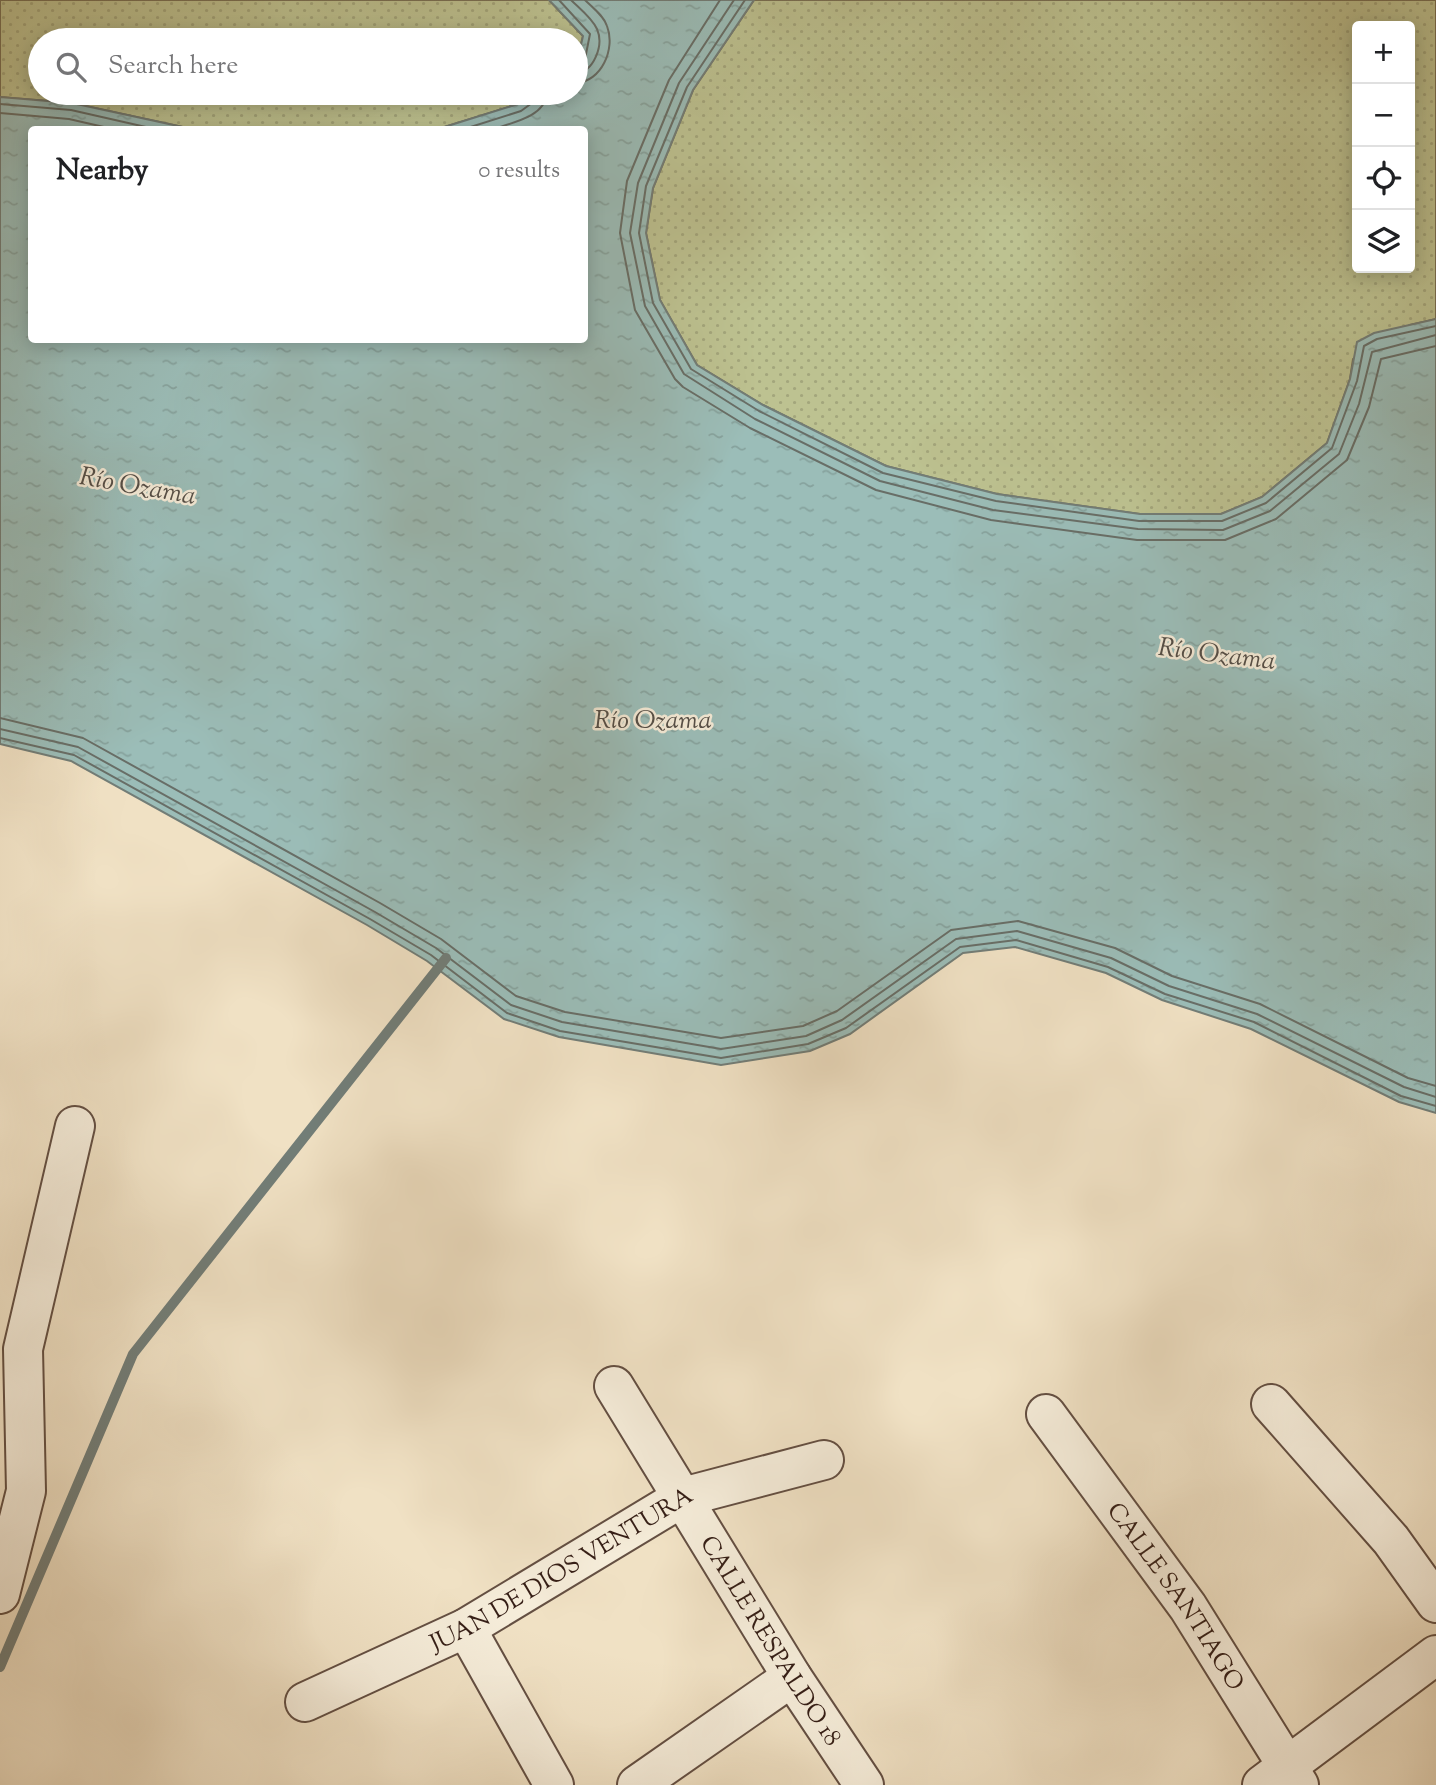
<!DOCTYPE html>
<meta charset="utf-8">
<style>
body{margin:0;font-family:"Sorts Mill Goudy",serif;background:#f6f6f6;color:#202124}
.controls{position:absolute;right:21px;top:21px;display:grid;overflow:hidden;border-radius:7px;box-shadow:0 4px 18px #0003}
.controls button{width:63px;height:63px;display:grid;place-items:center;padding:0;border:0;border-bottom:2px solid #e0e0e0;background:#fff;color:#202124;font:35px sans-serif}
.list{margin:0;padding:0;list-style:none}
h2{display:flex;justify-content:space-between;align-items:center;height:91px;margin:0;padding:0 28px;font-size:30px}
h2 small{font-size:23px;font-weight:400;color:#757577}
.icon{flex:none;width:38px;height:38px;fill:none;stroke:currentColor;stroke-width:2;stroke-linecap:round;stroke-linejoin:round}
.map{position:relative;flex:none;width:1436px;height:1785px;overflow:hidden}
.search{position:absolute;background:#fff;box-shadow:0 4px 18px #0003;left:28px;top:28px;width:560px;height:77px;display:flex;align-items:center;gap:18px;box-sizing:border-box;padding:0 24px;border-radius:38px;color:#757577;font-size:26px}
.panel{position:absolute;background:#fff;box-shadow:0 4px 18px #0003;left:28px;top:126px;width:560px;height:217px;border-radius:7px}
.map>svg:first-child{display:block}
.grass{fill:url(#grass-dots);stroke:#797054;stroke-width:2;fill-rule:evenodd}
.water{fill:url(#water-ripples);stroke:#727d77;stroke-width:2}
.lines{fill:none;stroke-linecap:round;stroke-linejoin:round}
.shore{stroke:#686e67;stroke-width:2}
.stream{stroke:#727d77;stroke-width:10}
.minor-casing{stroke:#644f42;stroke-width:42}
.minor{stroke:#f5ecd9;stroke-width:38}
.labels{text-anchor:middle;stroke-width:5;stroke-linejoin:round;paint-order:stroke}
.street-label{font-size:24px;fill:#351e16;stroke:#f5ecd9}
.water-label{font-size:26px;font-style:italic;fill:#544e47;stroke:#f5ecd9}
</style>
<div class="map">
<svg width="1436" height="1785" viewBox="0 0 1436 1785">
<defs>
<pattern id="grass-dots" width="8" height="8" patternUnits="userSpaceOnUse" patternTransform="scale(1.75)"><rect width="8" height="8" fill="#bdc291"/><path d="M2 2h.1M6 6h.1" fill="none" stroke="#a3a67c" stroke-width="1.8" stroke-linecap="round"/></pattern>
<pattern id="water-ripples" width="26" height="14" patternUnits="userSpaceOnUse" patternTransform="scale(1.75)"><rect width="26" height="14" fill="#9bbdb8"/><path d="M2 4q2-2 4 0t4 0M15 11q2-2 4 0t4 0" fill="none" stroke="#86a29d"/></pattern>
</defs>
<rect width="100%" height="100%" fill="#f0e1c4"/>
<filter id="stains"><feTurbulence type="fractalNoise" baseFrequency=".00286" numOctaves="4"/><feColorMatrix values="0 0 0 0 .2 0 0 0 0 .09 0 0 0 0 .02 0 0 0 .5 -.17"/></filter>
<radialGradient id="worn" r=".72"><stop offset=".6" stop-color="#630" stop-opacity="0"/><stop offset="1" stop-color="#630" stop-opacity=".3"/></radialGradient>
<g class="grass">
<path d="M0,0H549L583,36L576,66V40H40V93H535L518,104L438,129H192L72,103L0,97Z"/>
<path d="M754,0H1436V319L1410,325L1353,359L1350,379L1327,443L1262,497L1221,514H1140L997,494L886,466L763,405L697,365L660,300L646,233L653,188L693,90ZM1357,26H1410V268H1357Z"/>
</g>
<path class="water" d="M549,0H754L693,90L653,188L646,233L660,300L697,365L763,405L886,466L997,494L1140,514H1221L1262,497L1327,443L1350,379L1357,342L1374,333L1436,319V1113L1399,1102L1251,1029L1162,1000L1106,973L1015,947L963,953L850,1034L810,1051L721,1065L559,1037L504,1019L427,961L367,925L71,761L0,744V97L72,103L192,129L32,130V340H584V130L438,129L518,104L535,93H576V66L583,36Z"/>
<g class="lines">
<g class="shore">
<path d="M559,0L590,34L585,59L576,64"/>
<path d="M571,0C579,8 592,18 597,29C604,45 594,72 576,73"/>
<path d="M720,0L669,80L627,181L620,233L635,310L675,379L683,387L750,428L876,490L991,520L1137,540H1225L1276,519L1347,460L1369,407L1381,359L1436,346"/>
<path d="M734,0L679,83L638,183L630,233L645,306L684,374L755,419L880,481L993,510L1138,529L1223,530L1270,511L1339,454L1359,404L1372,352L1436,335"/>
<path d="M745,0L687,87L646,186L639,233L653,303L691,369L759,411L883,473L996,501L1139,521H1222L1266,503L1332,448L1357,381L1364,346L1377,339L1436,326"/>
<path d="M576,83C601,82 616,49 607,26C604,16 593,8 585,0"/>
<path d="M0,104L71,110L159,130"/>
<path d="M0,113L69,119L117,130"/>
<path d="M461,130L521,111L536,100L538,93"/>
<path d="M490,130C510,123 545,118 547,93"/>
<path d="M0,718L83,738L380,903L441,939L516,996L565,1012L721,1038L803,1026L837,1011L951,930L1018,921L1115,948L1172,976L1260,1004L1408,1078L1436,1086"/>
<path d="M0,729L78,747L375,912L436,948L511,1005L562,1022L721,1049L806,1036L842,1020L956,939L1017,931L1111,958L1169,986L1257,1014L1404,1087L1436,1097"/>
<path d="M0,738L74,755L370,919L431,955L507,1013L560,1031L721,1058L808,1044L846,1028L960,947L1016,940L1108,967L1165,994L1254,1022L1401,1096L1436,1106"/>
</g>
<path class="stream" d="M0,1667L133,1354L446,958"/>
<g class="minor-casing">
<g id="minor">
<path id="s1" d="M614,1386L792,1677L864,1785"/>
<path d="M1271,1404L1391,1540L1436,1603"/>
<path id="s2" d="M1046,1414L1188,1607L1299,1785"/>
<path d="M0,1594L26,1491L23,1349L75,1126"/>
<path d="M466,1628L554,1785"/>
<path id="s3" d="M305,1702L466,1628L683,1497L824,1460"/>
<path d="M637,1785L792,1677"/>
<path d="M1262,1785L1436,1655"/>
</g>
</g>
<use href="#minor" class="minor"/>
</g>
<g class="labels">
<g class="street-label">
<text dy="8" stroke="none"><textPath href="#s3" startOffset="289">JUAN DE DIOS VENTURA</textPath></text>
<text dy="8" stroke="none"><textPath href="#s2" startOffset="224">CALLE SANTIAGO</textPath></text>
<text dy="8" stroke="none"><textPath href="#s1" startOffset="299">CALLE RESPALDO 18</textPath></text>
</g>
<g class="water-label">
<text transform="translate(138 485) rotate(10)" y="9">Río Ozama</text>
<text transform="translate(1217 653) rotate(7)" y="9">Río Ozama</text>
<text x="653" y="728">Río Ozama</text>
</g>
</g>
<rect width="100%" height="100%" filter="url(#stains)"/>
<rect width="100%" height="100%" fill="url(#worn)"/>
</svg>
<div class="controls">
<button>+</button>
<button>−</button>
<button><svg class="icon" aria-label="locate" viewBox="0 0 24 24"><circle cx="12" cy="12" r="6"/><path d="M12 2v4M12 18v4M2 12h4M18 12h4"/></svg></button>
<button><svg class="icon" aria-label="layers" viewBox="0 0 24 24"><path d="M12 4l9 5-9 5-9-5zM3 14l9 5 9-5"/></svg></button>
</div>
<div class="search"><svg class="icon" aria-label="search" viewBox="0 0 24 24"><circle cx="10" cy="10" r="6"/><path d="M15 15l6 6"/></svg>Search here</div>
<section class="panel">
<h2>Nearby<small>0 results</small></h2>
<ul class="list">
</ul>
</section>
</div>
